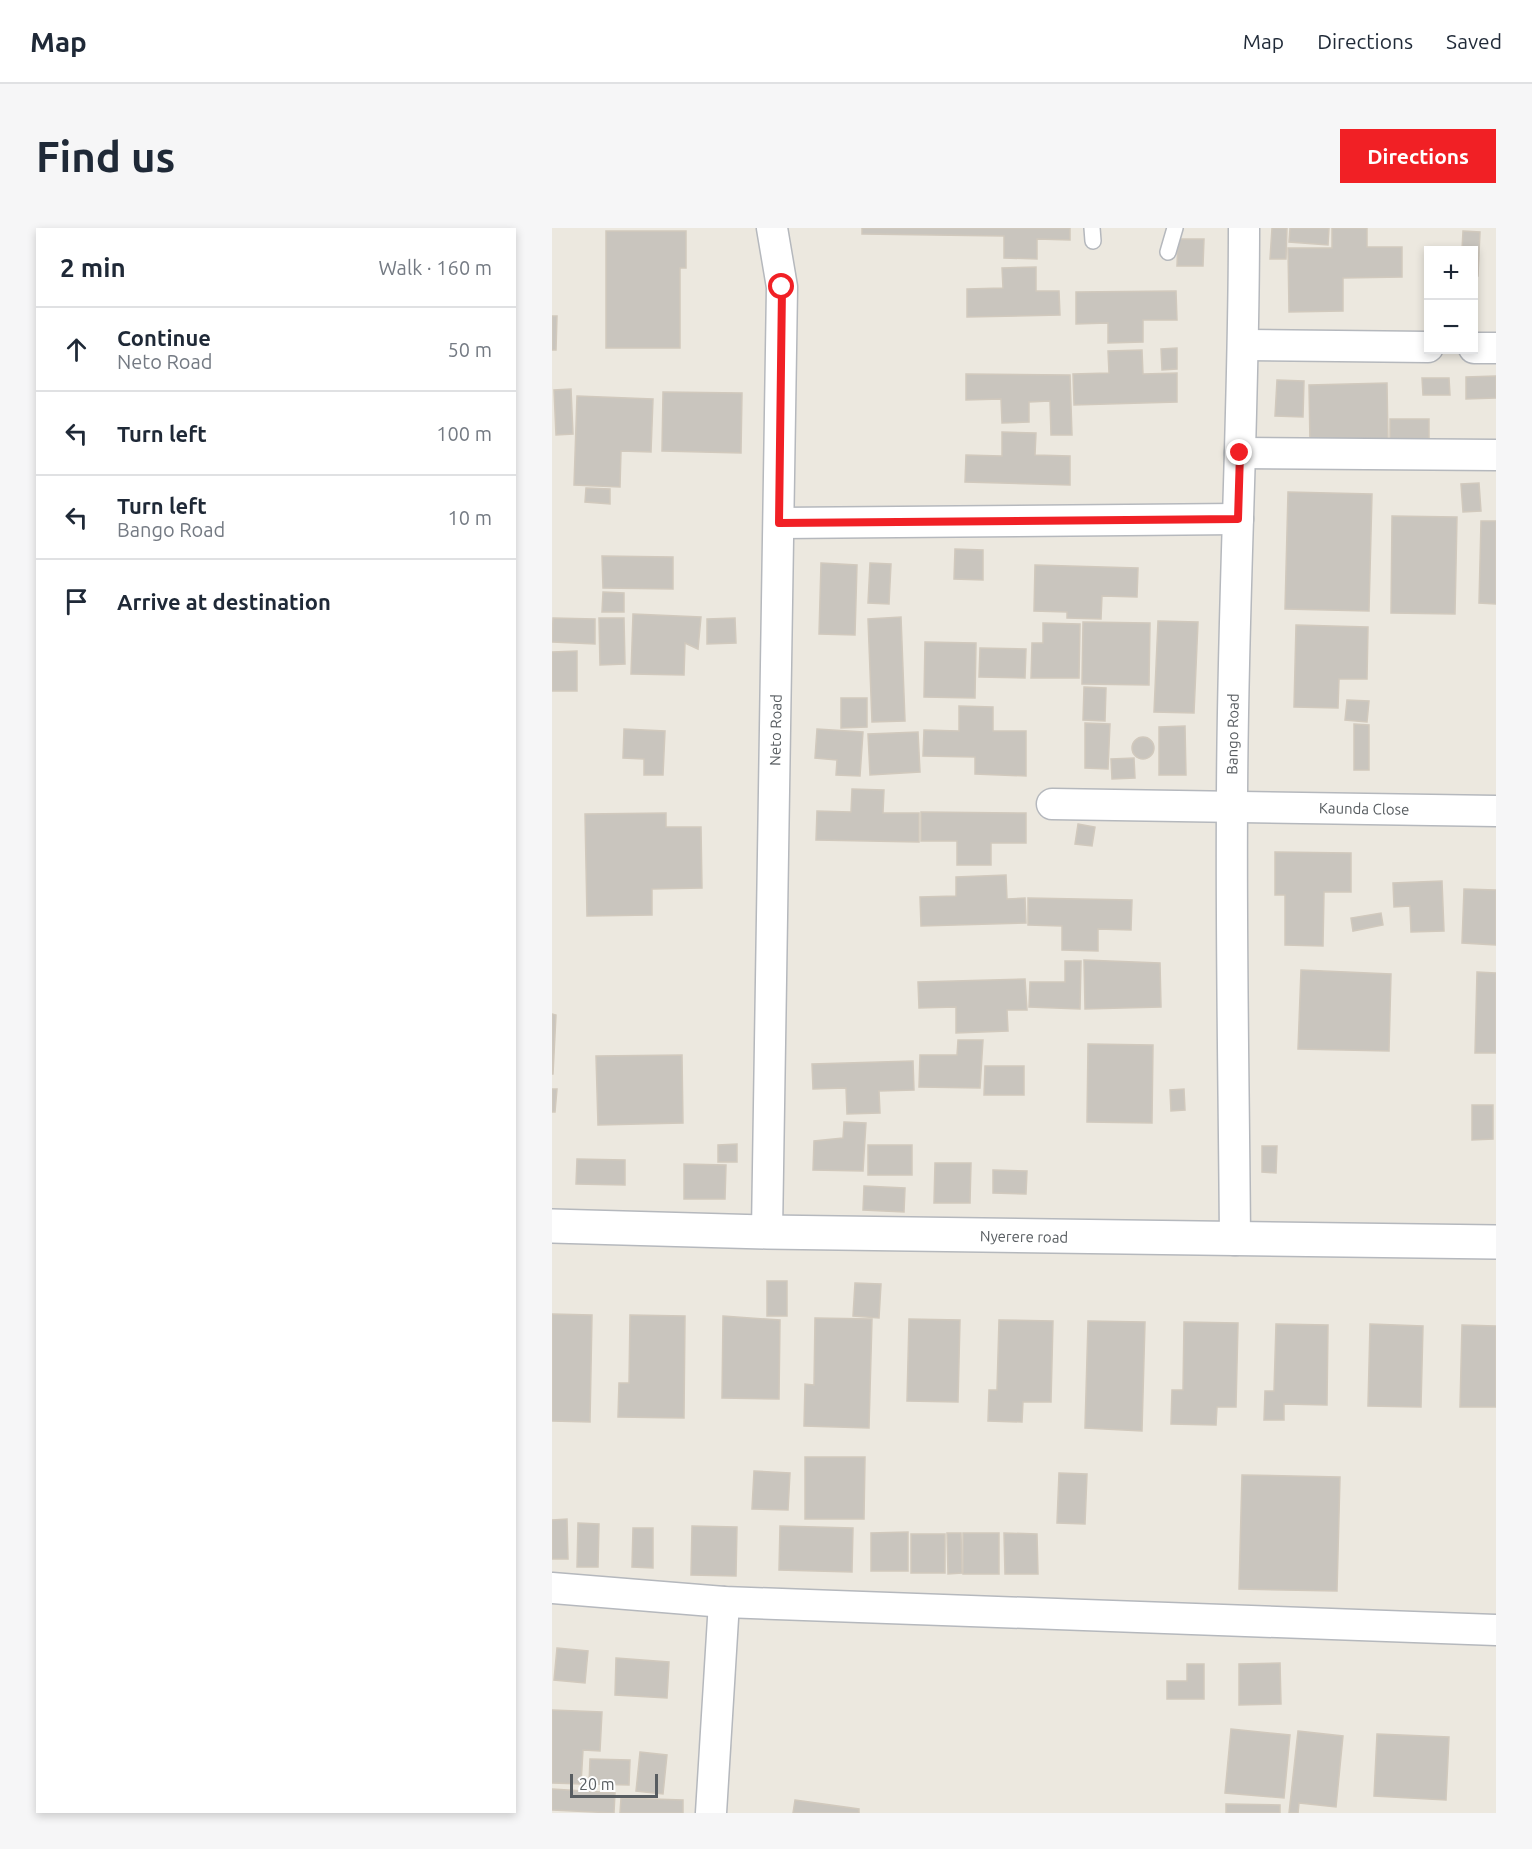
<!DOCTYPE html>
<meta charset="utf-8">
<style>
body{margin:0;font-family:Ubuntu,sans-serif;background:#f6f6f7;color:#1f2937}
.controls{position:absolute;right:18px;top:18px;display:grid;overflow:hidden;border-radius:0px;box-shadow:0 3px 9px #0003}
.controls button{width:54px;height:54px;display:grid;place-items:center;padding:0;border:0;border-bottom:2px solid #e0e1e3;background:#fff;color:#1f2937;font:30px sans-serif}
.scale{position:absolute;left:18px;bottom:15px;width:88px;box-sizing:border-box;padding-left:6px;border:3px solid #585d61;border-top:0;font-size:16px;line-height:21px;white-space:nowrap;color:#585d61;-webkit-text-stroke:4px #fff;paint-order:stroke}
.stop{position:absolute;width:18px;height:18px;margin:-14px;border:4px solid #f12025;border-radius:50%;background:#fff}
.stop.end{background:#f12025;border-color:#fff;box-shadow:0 2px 6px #0008}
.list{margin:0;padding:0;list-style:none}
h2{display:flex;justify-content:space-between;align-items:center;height:78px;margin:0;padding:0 24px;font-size:26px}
h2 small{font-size:20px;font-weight:400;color:#747a83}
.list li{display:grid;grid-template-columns:39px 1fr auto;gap:18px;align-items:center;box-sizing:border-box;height:84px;padding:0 24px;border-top:2px solid #e0e1e3}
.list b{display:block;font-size:22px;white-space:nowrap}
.list p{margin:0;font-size:20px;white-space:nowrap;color:#747a83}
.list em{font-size:20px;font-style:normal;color:#747a83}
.icon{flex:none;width:33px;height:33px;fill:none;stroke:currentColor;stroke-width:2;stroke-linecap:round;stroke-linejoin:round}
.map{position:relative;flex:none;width:944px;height:1585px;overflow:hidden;border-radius:0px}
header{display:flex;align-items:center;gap:36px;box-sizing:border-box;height:84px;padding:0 30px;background:#fff;border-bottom:2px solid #e0e1e3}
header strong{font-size:28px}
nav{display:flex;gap:33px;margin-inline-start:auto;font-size:21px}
.intro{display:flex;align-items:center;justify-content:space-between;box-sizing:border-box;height:144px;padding:0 36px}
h1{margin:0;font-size:42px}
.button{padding:15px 27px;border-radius:0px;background:#f12025;color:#fff;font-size:21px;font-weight:700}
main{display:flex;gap:36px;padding:0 36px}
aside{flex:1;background:#fff;border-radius:0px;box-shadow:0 3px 9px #0003}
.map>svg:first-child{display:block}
.building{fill:#c9c5be;stroke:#d1c9bd;stroke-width:1.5}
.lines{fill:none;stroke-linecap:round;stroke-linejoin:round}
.service-casing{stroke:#b5b8bd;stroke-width:18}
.minor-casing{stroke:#b5b8bd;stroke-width:33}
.tertiary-casing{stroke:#b5b8bd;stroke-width:36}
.service{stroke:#fff;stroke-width:15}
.minor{stroke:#fff;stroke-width:30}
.tertiary{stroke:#fff;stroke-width:33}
.route{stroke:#f12025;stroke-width:8}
.labels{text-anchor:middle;stroke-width:6;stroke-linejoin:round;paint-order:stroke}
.street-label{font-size:15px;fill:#585d61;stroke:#fff}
</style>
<header>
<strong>Map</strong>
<nav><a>Map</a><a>Directions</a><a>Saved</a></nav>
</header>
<div class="intro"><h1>Find us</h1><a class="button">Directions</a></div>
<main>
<aside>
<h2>2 min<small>Walk · 160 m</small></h2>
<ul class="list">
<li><svg class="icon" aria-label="ahead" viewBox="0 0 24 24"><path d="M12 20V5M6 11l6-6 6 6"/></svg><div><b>Continue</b><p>Neto Road</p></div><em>50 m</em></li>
<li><svg class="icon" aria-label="left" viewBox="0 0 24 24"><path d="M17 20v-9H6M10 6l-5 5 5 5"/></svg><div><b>Turn left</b></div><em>100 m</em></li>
<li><svg class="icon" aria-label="left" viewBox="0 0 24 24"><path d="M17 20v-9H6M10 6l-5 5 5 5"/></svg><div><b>Turn left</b><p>Bango Road</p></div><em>10 m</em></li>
<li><svg class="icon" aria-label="arrive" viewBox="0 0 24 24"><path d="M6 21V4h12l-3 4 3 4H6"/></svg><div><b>Arrive at destination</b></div></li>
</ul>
</aside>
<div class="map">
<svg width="944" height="1585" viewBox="0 0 944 1585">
<rect width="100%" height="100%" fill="#ece8df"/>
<g class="building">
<path d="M310,0H518V12L485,11V31L452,30V8L310,6Z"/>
<path d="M720,0H735L734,31H718Z"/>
<path d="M738,0H777L776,17L737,14Z"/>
<path d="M780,0H815V19H850V49L791,50V83L737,84L736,20H780Z"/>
<path d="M54,3H134V40H128V120H54Z"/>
<path d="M911,3L928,4L926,48H922V22H910Z"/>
<path d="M626,11H652L651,38H625Z"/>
<path d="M484,39V63H507L508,87L415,89V61L451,60L450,40Z"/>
<path d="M624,63L625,92H591V114L556,115V95L524,96V64Z"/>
<path d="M0,88H5L4,122H0Z"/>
<path d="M625,120V141L610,142L609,121Z"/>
<path d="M590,122L591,146L625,145V174L522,177L521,146L557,145L556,123Z"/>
<path d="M414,146L518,147L520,207H499L498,173L477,174V194L450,195L449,171L414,172Z"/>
<path d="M944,148V170L914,171V149Z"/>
<path d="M870,150H897L898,167H871Z"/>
<path d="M725,152L752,153L751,189L723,188Z"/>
<path d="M835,155L836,214L758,215L757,157Z"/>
<path d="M19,161L21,206L4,207L2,162Z"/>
<path d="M111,164L190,165L189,225L110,223Z"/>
<path d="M25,168L101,171L99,224L69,223L68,259L22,257Z"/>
<path d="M838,191H877V214L838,215Z"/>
<path d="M450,204L484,205L483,227L518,228V257L413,254L414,227L450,228Z"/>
<path d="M927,255L929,283L911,284L909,256Z"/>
<path d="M34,260L58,261V276L33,274Z"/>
<path d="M736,264L820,266L817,383L733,381Z"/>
<path d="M840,288L905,289L903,386L839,385Z"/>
<path d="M929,293H944V376L927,375Z"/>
<path d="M403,321L431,322V352L402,351Z"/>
<path d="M50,328L121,329V361L51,360Z"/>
<path d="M269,335L305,337L303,407L267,406Z"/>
<path d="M318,335L339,336L337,376L316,375Z"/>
<path d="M483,337L586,340L585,369L550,368L549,391L515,390V384L482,383Z"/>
<path d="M51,364L72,365V384H50Z"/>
<path d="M81,386L149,389L146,421L133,415L132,447L79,446Z"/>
<path d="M349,389L353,493L320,494L316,391Z"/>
<path d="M1,390L43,391V416L0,414Z"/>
<path d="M47,390H72L73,436L48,437Z"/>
<path d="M183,390L184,415L155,416V391Z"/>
<path d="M606,393L646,394L642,485L602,484Z"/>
<path d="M531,394L598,395L597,457L530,456Z"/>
<path d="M491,395L528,396L527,450H479L480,415H491Z"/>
<path d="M744,397L816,399L815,451H787L786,480L742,479Z"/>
<path d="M373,414L424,415L423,470L372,469Z"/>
<path d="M428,420L474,421L473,450L427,449Z"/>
<path d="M25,423V463H0V424Z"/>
<path d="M532,459L554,460L553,493L531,492Z"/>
<path d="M289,470H315V499L289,500Z"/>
<path d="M795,472L817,473L815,494L793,492Z"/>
<path d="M407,478L441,479V503H474V548L423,546V529L371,528L372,502L407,503Z"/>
<path d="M533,495L558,496L556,541L533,540Z"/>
<path d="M802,496L817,497V542H802Z"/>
<path d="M633,498L634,547H607V499Z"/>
<path d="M72,501L113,503L111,547H92V531L71,530Z"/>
<path d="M265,501L311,504L308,548L284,547L285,532L263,530Z"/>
<path d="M366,504L368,544L318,547L316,506Z"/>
<circle cx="591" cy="520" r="11"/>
<path d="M582,530L583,550L560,551L559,531Z"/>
<path d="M300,561L332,562L331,585H367V614L264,612L265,583L299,584Z"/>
<path d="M369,584L474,585V615H439V637H405V613H369Z"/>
<path d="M114,585V599H149L150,660L100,661V687L35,688L33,586Z"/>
<path d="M526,596L543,599L540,618L523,616Z"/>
<path d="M723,624L799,625V664H772L771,718L733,717V667H723Z"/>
<path d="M454,647L455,671L473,670L474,695L369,698L368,669L404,668V649Z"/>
<path d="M890,653L892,703L859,704L858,678L842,679L841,655Z"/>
<path d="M912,661L944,662V717L910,715Z"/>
<path d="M476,670L580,672L579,702L546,701V723L510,722V698L476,697Z"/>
<path d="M829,685L831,697L801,703L799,690Z"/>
<path d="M532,732L608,735L609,779L533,781Z"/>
<path d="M513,733H529L528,781L477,779L478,754H513Z"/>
<path d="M749,742L839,746L837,823L746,821Z"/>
<path d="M925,744L944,745V825H923Z"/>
<path d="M473,751L475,782H455L456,803L404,805V779L367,780L366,754Z"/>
<path d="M0,786L4,787L1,846H0Z"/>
<path d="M406,812H431L428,860L367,859L368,827H405Z"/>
<path d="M536,816L601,817L600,895L535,894Z"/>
<path d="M130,827L131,895L46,897L44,828Z"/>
<path d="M361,833L362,862L327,863L328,885L295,886L294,860L261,861L260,836Z"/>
<path d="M433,838H472V867H432Z"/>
<path d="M0,861H5L3,884H0Z"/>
<path d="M632,861L633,882L619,883L618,862Z"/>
<path d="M920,877H941V911L920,912Z"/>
<path d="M292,894L314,895L311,943L261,942L262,913L291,910Z"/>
<path d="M185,916V934H166V917Z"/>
<rect x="316" y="917" width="44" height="30"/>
<path d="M710,918H725L724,945L710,944Z"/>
<path d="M25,931L73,932V957L24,956Z"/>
<path d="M383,935H419L418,975H382Z"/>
<path d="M132,936L174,937L173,971H132Z"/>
<path d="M441,942L475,943L474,966L441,965Z"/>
<path d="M312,958L353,960L352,984L311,982Z"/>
<rect x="215" y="1053" width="20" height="35"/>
<path d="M303,1055L329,1056L327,1090L301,1088Z"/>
<path d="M0,1086L40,1087L38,1194L0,1193Z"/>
<path d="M78,1087L133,1088L132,1190L66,1189L67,1155H77Z"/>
<path d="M171,1088L228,1092L227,1171L170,1170Z"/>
<path d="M263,1090L320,1091L317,1200L252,1198L253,1156L262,1157Z"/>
<path d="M357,1091L408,1092L406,1174L355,1173Z"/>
<path d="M447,1092L501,1093L499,1174H471L470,1194L436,1193L437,1162H445Z"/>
<path d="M536,1093L593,1094L590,1203L533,1200Z"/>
<path d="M632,1094L686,1095L684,1179H665L664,1197L619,1196L620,1162H631Z"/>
<path d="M724,1096L776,1097L775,1177L732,1176V1192H712L713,1163H722Z"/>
<path d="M818,1096L871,1098L869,1179L816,1178Z"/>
<path d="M910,1097L944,1098V1179H908Z"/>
<path d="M253,1229H313L312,1291H253Z"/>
<path d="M202,1243L238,1245L236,1282L200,1281Z"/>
<path d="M507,1245L535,1246L533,1296L505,1295Z"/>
<path d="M690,1247L788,1249L785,1363L687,1361Z"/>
<path d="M15,1291L16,1331H0V1292Z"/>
<path d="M26,1295L47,1296L46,1339H25Z"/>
<path d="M140,1298L185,1299L184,1348L139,1347Z"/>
<path d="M228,1298L301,1300L300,1344L227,1342Z"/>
<path d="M81,1300H101V1340L80,1339Z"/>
<path d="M356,1304V1343H319V1305Z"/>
<path d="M395,1305H409L410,1345L396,1346Z"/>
<rect x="411" y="1305" width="36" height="41"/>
<path d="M452,1305L485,1306L486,1346H453Z"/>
<rect x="359" y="1306" width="34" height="39"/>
<path d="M5,1420L36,1423L33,1455L2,1452Z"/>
<path d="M64,1430L117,1434L115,1470L63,1467Z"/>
<path d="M728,1435L729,1476L687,1477V1436Z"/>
<path d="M635,1436H652V1471H615V1453H635Z"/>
<path d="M0,1482L50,1484L48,1523L31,1522L29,1556L0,1555Z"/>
<path d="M679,1501L738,1507L732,1570L673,1565Z"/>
<path d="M746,1503L791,1508L784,1579L747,1575L746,1585H737Z"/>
<path d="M825,1506L897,1509L894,1572L822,1568Z"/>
<path d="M88,1524L115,1527L111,1566L84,1563Z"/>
<path d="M38,1531L78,1532L77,1557L37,1556Z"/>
<path d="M0,1561L63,1565L62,1585L0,1582Z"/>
<path d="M69,1570L131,1572V1585H68Z"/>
<path d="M243,1572L307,1581V1585H241Z"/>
<path d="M674,1576L728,1577V1585H674Z"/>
</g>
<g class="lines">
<g class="service-casing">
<g id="service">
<path d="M540,0L541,13"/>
<path d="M616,24L623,0"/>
</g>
</g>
<g class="minor-casing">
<g id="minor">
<path d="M692,117L876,119"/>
<path d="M922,120H944"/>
<path d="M688,225L944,227"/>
<path d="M227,295L686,291"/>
<path d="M500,576L944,583"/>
<path d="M215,1004L230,59L220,0"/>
<path d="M683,1012C682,868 679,724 680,580C680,386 692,193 692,0"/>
<path d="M0,1360L172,1374L944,1402"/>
<path d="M159,1585L172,1374"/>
</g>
</g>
<g class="tertiary-casing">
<path id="tertiary" d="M0,998L215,1004L944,1014"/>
</g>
<use href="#service" class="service"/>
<use href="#minor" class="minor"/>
<use href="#tertiary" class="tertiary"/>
</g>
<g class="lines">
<path class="route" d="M230,59L227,295L686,291L688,225"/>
</g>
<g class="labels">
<g class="street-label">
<text transform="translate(224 502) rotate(-89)" y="5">Neto Road</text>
<text transform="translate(681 506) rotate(-89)" y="5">Bango Road</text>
<text transform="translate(812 581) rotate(1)" y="5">Kaunda Close</text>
<text transform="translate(472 1009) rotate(1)" y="5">Nyerere road</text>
</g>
</g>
</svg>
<div class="controls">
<button>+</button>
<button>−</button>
</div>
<div class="scale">20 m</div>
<div class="stop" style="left:230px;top:59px"></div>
<div class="stop end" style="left:688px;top:225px"></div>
</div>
</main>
